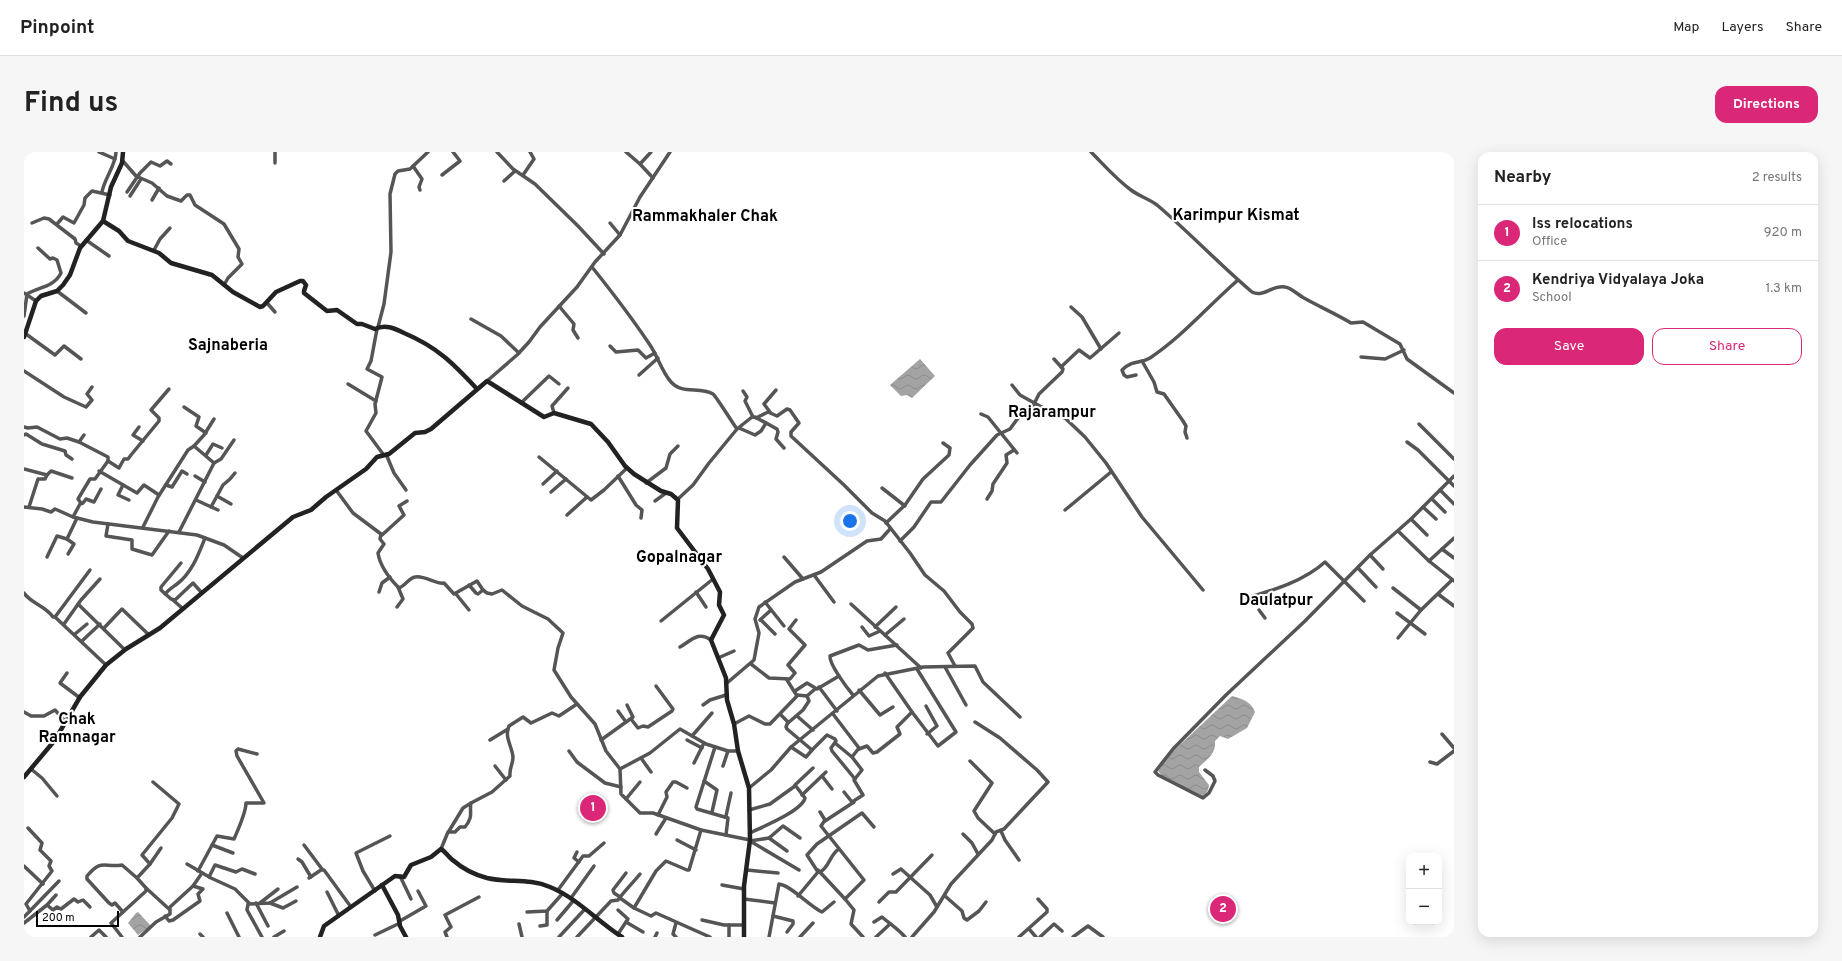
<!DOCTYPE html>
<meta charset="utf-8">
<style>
body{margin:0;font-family:Overpass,sans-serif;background:#f6f6f6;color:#222}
.controls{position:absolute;right:12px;bottom:12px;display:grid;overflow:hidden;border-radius:8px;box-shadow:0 4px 16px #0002}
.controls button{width:36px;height:36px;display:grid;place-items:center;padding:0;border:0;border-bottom:1px solid #e0e0e0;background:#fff;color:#222;font:20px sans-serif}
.scale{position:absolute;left:12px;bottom:10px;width:83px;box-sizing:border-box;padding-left:4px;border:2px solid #000;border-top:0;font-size:11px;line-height:14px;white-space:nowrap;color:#000;-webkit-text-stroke:3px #fff;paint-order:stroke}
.you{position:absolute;left:826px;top:369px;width:14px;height:14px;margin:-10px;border:3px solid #fff;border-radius:50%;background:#1a73e8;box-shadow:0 0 0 6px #1a73e833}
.badge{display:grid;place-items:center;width:26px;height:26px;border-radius:50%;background:#db2777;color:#fff;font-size:13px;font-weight:700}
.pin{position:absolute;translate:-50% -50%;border:2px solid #fff;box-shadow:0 1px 4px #0006}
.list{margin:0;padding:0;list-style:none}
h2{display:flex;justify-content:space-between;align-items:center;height:52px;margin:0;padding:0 16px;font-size:17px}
h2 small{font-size:13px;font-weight:400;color:#767676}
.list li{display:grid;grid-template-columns:26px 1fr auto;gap:12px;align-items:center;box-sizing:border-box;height:56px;padding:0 16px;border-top:1px solid #e0e0e0}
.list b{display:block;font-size:15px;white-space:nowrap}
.list p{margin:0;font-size:13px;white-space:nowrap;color:#767676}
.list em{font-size:13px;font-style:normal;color:#767676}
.actions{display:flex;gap:8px;padding:12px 16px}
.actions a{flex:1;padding:9px 0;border:1px solid #db2777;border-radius:12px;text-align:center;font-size:14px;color:#db2777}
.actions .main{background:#db2777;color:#fff}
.map{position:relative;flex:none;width:1430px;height:785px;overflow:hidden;border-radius:12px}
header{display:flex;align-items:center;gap:24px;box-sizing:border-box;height:56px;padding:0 20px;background:#fff;border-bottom:1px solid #e0e0e0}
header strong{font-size:19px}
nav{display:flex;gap:22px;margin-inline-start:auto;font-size:14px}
.intro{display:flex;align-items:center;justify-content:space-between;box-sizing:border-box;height:96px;padding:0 24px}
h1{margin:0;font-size:28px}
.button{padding:10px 18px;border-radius:12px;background:#db2777;color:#fff;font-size:14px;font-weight:700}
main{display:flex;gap:24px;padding:0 24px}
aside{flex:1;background:#fff;border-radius:12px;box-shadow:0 4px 16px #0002}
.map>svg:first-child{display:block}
.water{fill:url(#water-waves)}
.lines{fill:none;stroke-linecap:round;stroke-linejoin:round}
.street{stroke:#555;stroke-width:3.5}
.secondary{stroke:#222;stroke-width:4.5}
.labels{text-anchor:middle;stroke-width:4;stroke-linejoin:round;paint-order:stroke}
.district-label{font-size:16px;font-weight:bold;fill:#000;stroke:#fff}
</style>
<header>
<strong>Pinpoint</strong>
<nav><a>Map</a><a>Layers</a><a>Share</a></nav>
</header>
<div class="intro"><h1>Find us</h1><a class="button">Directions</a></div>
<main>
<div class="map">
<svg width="1430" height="785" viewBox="0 0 1430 785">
<defs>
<pattern id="water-waves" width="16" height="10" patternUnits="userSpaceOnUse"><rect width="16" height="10" fill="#a3a3a3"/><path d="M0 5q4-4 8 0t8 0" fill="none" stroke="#8b8b8b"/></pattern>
</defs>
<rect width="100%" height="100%" fill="#fff"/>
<g class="water">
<path d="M896,207L911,224L888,246L883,243L877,244L866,233Z"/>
<path d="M1208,544C1218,547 1227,549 1231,560L1223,576L1204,587L1196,584L1191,589C1192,602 1184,606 1175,615V620L1185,633L1184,638L1180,646L1139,625L1134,619L1144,604Z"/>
<path d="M114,760L127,774L114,783L104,771L112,761Z"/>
</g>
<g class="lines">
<g class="street">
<path d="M75,0L91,7"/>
<path d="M473,0L489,17L511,32L554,74L580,102"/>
<path d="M602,0L616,12"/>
<path d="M627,0L616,12L629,26"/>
<path d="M1067,0C1080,13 1092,27 1107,38C1115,44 1125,47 1133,53C1166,81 1195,112 1228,140C1240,146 1249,132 1261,135C1268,136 1274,143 1280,146C1296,155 1312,162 1327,171L1339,170L1376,192L1383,207L1430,241"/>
<path d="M98,8L112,24L128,31L143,44L157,49L163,43H166L171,53L200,72L215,97L214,105L218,112L204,126L200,133"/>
<path d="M251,11V0"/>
<path d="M389,14L398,27L395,35L396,38"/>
<path d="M418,23L436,9L429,0"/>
<path d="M499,23L510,7L506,0"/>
<path d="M480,29L491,19"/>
<path d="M78,40C80,27 92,13 92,0"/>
<path d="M103,40L116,21L127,10L136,14L143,9L147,12"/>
<path d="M106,44L117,27"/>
<path d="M128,48L135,36"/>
<path d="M8,71L20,66L25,67L51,87L52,91L57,94"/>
<path d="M586,71L596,83"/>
<path d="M33,72L39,65L50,71L60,53L61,46L68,39L86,43"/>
<path d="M62,88L85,104"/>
<path d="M130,98L136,87L146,76"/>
<path d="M568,115C588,140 608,166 626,193C634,205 638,220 647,230C659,243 675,234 689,242C692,244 709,272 713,277L685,311L669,333L654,347"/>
<path d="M33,139L62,161"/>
<path d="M0,141L12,149"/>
<path d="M243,151L251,160"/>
<path d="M535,154L550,172L549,178L554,186"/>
<path d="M1047,155L1058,165L1077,197"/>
<path d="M0,164L3,142C15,135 30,135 37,121L33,108L29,106L26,107L14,96"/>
<path d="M447,167L477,184L495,201"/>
<path d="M354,175L360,152L367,100L366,42L371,22L374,19L386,17L404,0"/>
<path d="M353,177L347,209L343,217L358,225L351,252L352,261L342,279L359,302"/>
<path d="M2,182L31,203L40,194L57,207"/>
<path d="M586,194L592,200L614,198L622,206L631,201"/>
<path d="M1337,205L1361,207L1380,198"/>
<path d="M1118,209L1130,230L1133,240L1140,242L1159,269L1162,274L1161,280L1163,286"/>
<path d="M1037,215L1055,198L1066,206L1095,181"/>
<path d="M0,219L40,245L62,255L68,248L63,242L68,235"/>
<path d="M615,223L634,206"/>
<path d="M1112,223L1103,225L1100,223L1098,218C1110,207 1116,212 1126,206C1159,184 1184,154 1214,128"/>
<path d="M463,229L493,203L505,190L516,175L553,135L571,110L596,83L616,45L646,0"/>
<path d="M324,232L352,249"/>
<path d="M988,233L996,243L1032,263L1041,266L1061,285L1082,311L1118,365L1179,438"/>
<path d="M719,239L723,245L721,249L729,265"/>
<path d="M497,251L525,224L535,232"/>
<path d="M160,255L175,265L172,274L182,281"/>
<path d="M746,260L740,252L752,238"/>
<path d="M530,261L528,254L544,236"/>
<path d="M957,262L964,265L993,301"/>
<path d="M732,266L744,260L753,264L763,257L766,258L775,271L767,280V284L820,333L848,361L861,369L886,401L901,423L920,439L936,460L948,472L949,476L924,501L931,514"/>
<path d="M1395,272L1430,307"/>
<path d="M0,275L4,276L13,275L36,287L43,286L55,290L60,283"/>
<path d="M115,275L109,283L119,289"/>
<path d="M715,276L731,283L737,279L742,271"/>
<path d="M713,277L728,265H731L753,277L754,280L752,287L760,296"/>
<path d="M0,283L2,282L18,292L41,299L42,303L48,307"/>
<path d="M55,290L84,305V309"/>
<path d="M1383,290L1394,298L1430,334"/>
<path d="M362,302L370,321L382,338"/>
<path d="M182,303L189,292L198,296"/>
<path d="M515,305L567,348L580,338L603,316"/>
<path d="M190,311L197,307L210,288"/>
<path d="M0,317L23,323L27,319L48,326"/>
<path d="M75,319L113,341L120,333L135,343"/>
<path d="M171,324L181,330"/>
<path d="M594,324L612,353L618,358L617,366"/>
<path d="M622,331L642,316L646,302L654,294"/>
<path d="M519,332L533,319"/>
<path d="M99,333L94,343L105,348"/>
<path d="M142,333L148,335L158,319L163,322"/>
<path d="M858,336L881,354"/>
<path d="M312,338L329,361L357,382L356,387L360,392L354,401C356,414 366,427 375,436C381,434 385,426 391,425C401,423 412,433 420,431L430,442L453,429L459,438L463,441L468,442L478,438L498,454L524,467L539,481L534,496L530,518L547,545L571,572L582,599L596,617L597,642L616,661H629L677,678L726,688"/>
<path d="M1416,338L1430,352"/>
<path d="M527,340L542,327"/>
<path d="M193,344L207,352"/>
<path d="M963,347L968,339L969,332L983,311L982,303L990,298"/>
<path d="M1408,347L1421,360"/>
<path d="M172,348L194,358"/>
<path d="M631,349L642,341"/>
<path d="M57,351L54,347L66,327H71L84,309L95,316L100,307H104L107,303L135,269V266L127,258L145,237"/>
<path d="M0,355L18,357L27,360L31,357L49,365L69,370L173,383L200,393L219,406"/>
<path d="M5,355L14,327H21L23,323"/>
<path d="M187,355L199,333L206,327L211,321"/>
<path d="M1399,355L1412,367"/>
<path d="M1041,358L1087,320"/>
<path d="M543,363L563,345"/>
<path d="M49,365L56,352L59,351L62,347L70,350L77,337"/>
<path d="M1387,367L1403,383"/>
<path d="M862,371L881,353L899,327L925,303L926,296L919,291"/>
<path d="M84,372L82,384L108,388V397L128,403L145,379"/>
<path d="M119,375L134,345L164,298L170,294"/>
<path d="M1374,379L1405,409L1430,429"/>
<path d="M155,380L190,311L170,294L180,283L190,267"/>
<path d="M358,383L380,363L375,354L383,349"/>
<path d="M43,387L50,392L44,402"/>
<path d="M876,389L890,375L907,350H917L946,313L973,283L986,277L994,266L1009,254L1015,242L1038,220L1039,217L1030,207"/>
<path d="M1418,397L1430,406"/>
<path d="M1346,403L1359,417"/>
<path d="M23,405L33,384L43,387L53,366"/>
<path d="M760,405L779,427"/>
<path d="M1405,409L1430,386"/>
<path d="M157,411L137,435V438L147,447L151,448L169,431L178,441"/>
<path d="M1334,416L1352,435"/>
<path d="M66,418L31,465L82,513"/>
<path d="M790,423L810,450"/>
<path d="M445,433L452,441L454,442L459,438"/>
<path d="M1369,436L1397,458L1428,428"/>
<path d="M355,440L358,431L366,425"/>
<path d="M672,440L682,455"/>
<path d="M0,441C6,451 22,454 29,465H31"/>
<path d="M141,442C145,437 149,435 153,432C168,421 175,401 181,386"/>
<path d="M432,442L445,458"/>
<path d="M1414,442L1430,454"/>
<path d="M1223,446C1250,438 1280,429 1301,410L1340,449"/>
<path d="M149,448L158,456"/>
<path d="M741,450L760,474"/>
<path d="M54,452L101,498"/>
<path d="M827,452L897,516"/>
<path d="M373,455L379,447L374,435"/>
<path d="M1235,458L1241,466"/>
<path d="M1373,461L1401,482"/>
<path d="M736,468L747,458"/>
<path d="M737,468L751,482"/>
<path d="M637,469L689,427"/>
<path d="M40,472L57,448L76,427"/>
<path d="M838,475L845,484L856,479"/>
<path d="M851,475L872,455"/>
<path d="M80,476L98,457L125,483"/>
<path d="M51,482L63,472"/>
<path d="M861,483L880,467"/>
<path d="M1374,486L1397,458"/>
<path d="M58,489L76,472"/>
<path d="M656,495C668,488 674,479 687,488"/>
<path d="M694,506L710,499"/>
<path d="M727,512L745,526L766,527L771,521L764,513L781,493L765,477L772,468"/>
<path d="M921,515L942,553"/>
<path d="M43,521L36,531L56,546"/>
<path d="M861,521L888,560L914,594L932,580L893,517"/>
<path d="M703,531L730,508L735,481L731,467L735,455L771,430L797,420L843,389L857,387L866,377"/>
<path d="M795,535L813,559"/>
<path d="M835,538L856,563L869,555"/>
<path d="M771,539L783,531L793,537L815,524"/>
<path d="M773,543L783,544L791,537"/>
<path d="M829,543C823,536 805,512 806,504L835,493L844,498L873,493"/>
<path d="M679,553L686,548L702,543"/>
<path d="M902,554L913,574L903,582"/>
<path d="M594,559L602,570"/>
<path d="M0,560L7,564H20L31,558L42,570"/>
<path d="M809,562L835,596L828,605L838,618L830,628L839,643L828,650L820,640"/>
<path d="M757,563L764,570L762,575L763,577L788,598L803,583L811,587L812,589L807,596L808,599L831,627"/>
<path d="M773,564L789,578"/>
<path d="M607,567L614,576L619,574L624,575L648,559L649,557L632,534"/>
<path d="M764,571L779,558L785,549L783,544"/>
<path d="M710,572L725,564L741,572H746L773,544L763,528"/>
<path d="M1418,582L1430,596"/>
<path d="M668,584L688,561"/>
<path d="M466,588L484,577"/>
<path d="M577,588L609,565L603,553"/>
<path d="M663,588L678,596"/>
<path d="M811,591L828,605"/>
<path d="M691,595L672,655L673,657L704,666L702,683"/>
<path d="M767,595L782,605L788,598"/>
<path d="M835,597L843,594L849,601L853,600L876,582L873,575L888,560"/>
<path d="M545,599L553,610L581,631L597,635"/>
<path d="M617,606L627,620"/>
<path d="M946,609L968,631L950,659L954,666L971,682"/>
<path d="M1406,610L1413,612L1430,599"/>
<path d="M670,611L680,591"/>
<path d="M471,614L482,628"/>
<path d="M699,614L704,599"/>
<path d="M7,617L18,626L33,644"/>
<path d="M596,617L626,601L656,577L682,592L704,599H714"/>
<path d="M1181,618L1189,624L1191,629L1185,641L1179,646L1134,623L1131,620L1149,597L1202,543L1281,469L1346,403L1387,367L1430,324"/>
<path d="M798,624L808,637"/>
<path d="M680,629L693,638L688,660"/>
<path d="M725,636L747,618L767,595L854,524L899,515L951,514L959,530L996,565"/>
<path d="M778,643L802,620"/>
<path d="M602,647L616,630"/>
<path d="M725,658L746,652L771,634"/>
<path d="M796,660L801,668L797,674L840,728L821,747L830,758L827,772L839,785"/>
<path d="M634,663L643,645L642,640L649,630H652L663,636"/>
<path d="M702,664L707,641"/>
<path d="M801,669L830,650"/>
<path d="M4,676L18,691L16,698L27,709L25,714L28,719L2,752L6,759"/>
<path d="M425,679L439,656L447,651"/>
<path d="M977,679L981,688L995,708"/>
<path d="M726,681C738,675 778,659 781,646L771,633L789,616"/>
<path d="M632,682L642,666"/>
<path d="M939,682L948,691L954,702"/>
<path d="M745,686L759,674L776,686"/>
<path d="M653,688L672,698"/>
<path d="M726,689L775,718"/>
<path d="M726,689L745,686L763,699"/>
<path d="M188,693L209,701"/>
<path d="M280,693L298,717"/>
<path d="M417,697L424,680H431L436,675H441C450,664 445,660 447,651L468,640L486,624C485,617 489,612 489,605C488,594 480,585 485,574L499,565L507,571L528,561L535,564L553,552"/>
<path d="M553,700L550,706L555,710"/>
<path d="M274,707L278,710L287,725"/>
<path d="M126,712L137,696"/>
<path d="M163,712L187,726L211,737L225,751"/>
<path d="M0,714L19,732"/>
<path d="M723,718L754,721"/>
<path d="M794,718L821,747"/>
<path d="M174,719L193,684L210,687C214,678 222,659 222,651H240L213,604L212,599L214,597L233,602"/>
<path d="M796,720C805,716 806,702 815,697"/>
<path d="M869,722L877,717L906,743L913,755"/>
<path d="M376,724L387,747"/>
<path d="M185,725L191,713L212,720L218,717L231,722"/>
<path d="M285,726L297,718H300L327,755"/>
<path d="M698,733L720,737"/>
<path d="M122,736L145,757"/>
<path d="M534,738L559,704H565L580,691"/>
<path d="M351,739L339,719L332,701L366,684"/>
<path d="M303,740L315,764"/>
<path d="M774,744L794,720L783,703L793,692L838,661L850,675"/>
<path d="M921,744L938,759L940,766L943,768L955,759L962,750"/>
<path d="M596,745L590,741L589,738L602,721"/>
<path d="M547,746L570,714"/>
<path d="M596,746L610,756L627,764L632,761L686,785"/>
<path d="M720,747L751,751"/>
<path d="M855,750L865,740H872L908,703"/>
<path d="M232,751L244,774"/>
<path d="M236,751L254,737"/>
<path d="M246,751L259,756L272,749"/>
<path d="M23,753L29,758L33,755L37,757L50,747L54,750L59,748L66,755"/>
<path d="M610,756L632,719L642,709L663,718H665L677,678"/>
<path d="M594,758L604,767L594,782"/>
<path d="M99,760L91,751L88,753L85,751L63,727V724C78,706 80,716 98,713L113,726"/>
<path d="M503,760L523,759L539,741"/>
<path d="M203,761L215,785"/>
<path d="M141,764L145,769L149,768L176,749L174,742L179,737L169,734"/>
<path d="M749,764L769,769V772L763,780"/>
<path d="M0,765L35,729"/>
<path d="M533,768L550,748"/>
<path d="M678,768L700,773H720"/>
<path d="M376,769L402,754L394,739"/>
<path d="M602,770L619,780"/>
<path d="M850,770L858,765C866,772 874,777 881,785"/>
<path d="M0,771L23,753L32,743"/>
<path d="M652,771L649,782L652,785"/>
<path d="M495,772L498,785"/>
<path d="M705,773V785"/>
<path d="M516,774L523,773V759"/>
<path d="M1005,777L1012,785"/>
<path d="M176,782L179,785"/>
<path d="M351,783L376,771"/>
<path d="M67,785L75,778L82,785"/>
<path d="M98,785L87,771L122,739V736L113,726L126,712L118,703L148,666L155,652L129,630"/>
<path d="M116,785L132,770L146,762V755L169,734L178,721"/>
<path d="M238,785L223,758L224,752L246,751L273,735"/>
<path d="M250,785L260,779"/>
<path d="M423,785L421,780L427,775L421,763L455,745"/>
<path d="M535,785L561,757"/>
<path d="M553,785L587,749L594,748C601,738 608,732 616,722"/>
<path d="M631,785L633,781"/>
<path d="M745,785L755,732C768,734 785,754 798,760L810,750"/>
<path d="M776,785L789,771"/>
<path d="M852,785L866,772"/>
<path d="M888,785L910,760L927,732L968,688L972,680L980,677L1024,630L1013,618L976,586L951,570"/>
<path d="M995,785L1023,760V757L1014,747"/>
<path d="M1016,785L1030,772L1038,779"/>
<path d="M1049,785L1064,774L1079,785"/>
</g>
<g class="secondary">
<path d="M79,69L95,79L104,89L135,101L147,111L188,123L209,140L236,155L239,154L252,140L276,129H279L282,133L280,139V141L303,159L313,158L333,172H338L351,177C361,172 370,176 380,181C413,195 429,211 453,237"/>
<path d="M0,185L12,149L17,144L33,139L39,133L46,123L56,96L79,69L87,35L98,11L99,0"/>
<path d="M0,625L31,588L56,545L82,513L102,497L136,476L269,365L287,358L302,345L342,317L353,305L365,302L391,281L401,280L407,277L463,229L520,265L530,261L567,272L584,290L601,314L610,322L637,339L647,342L654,348L653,376L684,417L696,440L695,453L700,463L687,488L702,526L703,548L710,572L714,599L725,636L726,688L720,734V785"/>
<path d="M358,733L374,763L376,774L382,785"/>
<path d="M296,785L300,774L371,724L380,725L387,713L407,705L417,697C422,700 425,706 430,709C439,717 452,723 463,726C484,731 505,726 526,735C553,746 573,769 598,785"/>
</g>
</g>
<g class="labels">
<g class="district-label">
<text x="1212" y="68">Karimpur Kismat</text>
<text x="681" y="69">Rammakhaler Chak</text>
<text x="204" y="198">Sajnaberia</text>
<text x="1028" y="265">Rajarampur</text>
<text x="655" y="410">Gopalnagar</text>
<text x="1252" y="453">Daulatpur</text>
<text x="53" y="572">Chak<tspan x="53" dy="18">Ramnagar</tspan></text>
</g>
</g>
</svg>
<div class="controls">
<button>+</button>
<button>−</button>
</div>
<div class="scale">200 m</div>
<div class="you"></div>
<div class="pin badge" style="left:569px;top:656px">1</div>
<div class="pin badge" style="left:1199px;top:757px">2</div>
</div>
<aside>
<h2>Nearby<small>2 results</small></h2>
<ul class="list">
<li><span class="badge">1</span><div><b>Iss relocations</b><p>Office</p></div><em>920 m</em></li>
<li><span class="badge">2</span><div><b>Kendriya Vidyalaya Joka</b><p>School</p></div><em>1.3 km</em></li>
</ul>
<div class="actions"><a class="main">Save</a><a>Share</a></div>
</aside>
</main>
